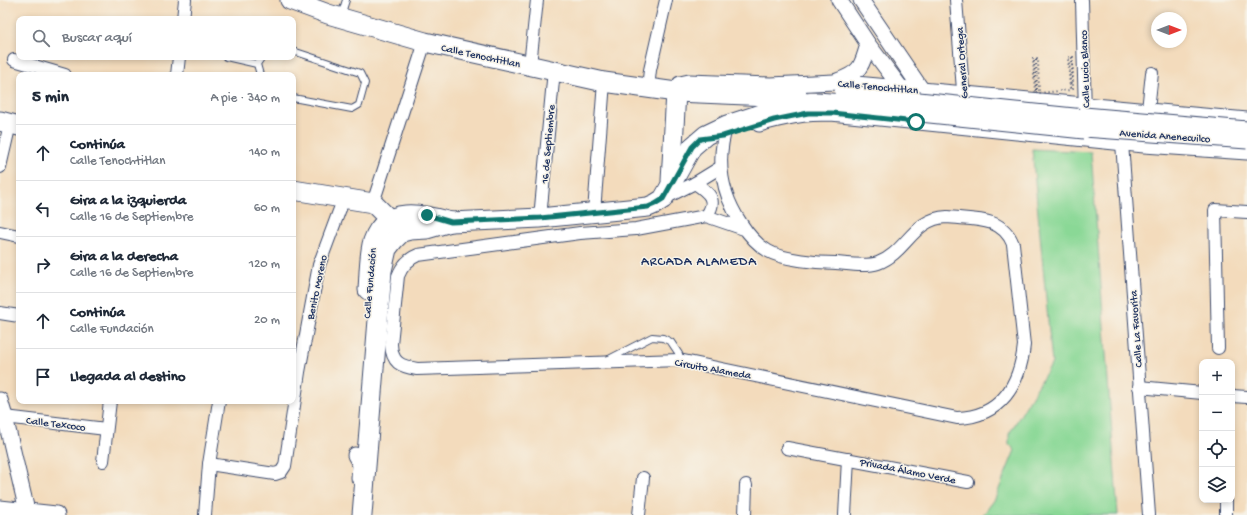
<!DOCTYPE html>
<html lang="es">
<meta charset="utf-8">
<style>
body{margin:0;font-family:"Gochi Hand",sans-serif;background:#f2f2f3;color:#1f2937}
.controls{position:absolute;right:12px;bottom:12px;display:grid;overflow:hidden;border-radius:8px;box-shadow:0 2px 6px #0003}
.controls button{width:36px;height:36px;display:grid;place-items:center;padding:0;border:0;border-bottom:1px solid #e0e1e3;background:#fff;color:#1f2937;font:20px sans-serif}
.compass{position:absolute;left:1151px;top:12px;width:36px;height:36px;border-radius:50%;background:#fff;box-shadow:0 2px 6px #0003;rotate:90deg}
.stop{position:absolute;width:12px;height:12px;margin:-9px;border:3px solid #0f766e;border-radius:50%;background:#fff}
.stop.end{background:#0f766e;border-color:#fff;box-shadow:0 1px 4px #0008}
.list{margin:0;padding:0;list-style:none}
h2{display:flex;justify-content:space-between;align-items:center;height:52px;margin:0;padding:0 16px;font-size:17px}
h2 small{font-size:13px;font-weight:400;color:#747a83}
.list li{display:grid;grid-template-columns:26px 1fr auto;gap:12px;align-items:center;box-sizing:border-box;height:56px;padding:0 16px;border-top:1px solid #e0e1e3}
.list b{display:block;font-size:15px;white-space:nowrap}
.list p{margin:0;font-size:13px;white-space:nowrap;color:#747a83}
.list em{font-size:13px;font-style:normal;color:#747a83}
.icon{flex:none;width:22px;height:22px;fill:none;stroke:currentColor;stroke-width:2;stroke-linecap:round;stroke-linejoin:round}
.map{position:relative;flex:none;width:1247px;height:515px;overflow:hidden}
.search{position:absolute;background:#fff;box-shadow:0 2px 6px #0003;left:16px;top:16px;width:280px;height:44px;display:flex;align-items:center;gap:10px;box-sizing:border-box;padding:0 14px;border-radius:8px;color:#747a83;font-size:15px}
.panel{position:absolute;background:#fff;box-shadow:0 2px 6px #0003;left:16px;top:72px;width:280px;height:332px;border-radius:8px}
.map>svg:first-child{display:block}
.green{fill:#8ad896;stroke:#52847a}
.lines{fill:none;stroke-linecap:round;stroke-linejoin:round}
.service-casing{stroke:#3b496c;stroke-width:8}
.minor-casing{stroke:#3b496c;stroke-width:14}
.tertiary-casing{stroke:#3b496c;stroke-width:17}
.secondary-casing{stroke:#3b496c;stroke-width:19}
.primary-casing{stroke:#3b496c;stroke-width:21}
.service{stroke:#fff;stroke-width:6}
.minor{stroke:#fff;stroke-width:12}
.tertiary{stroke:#fff;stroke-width:15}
.secondary{stroke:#fff;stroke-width:17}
.primary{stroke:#fff;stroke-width:19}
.tertiary-bridge-casing{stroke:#3b496c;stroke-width:17;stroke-linecap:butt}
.primary-bridge-casing{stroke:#3b496c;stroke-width:21;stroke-linecap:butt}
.path-bridge{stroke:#3b496c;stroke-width:2;stroke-dasharray:1 3;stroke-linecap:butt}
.tertiary-bridge{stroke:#fff;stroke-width:15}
.primary-bridge{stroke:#fff;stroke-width:19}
.route{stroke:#0f766e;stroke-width:5}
.labels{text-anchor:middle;stroke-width:3;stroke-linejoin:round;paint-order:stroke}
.street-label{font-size:11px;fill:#1b2f5e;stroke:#f7f3e8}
.quarter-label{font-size:13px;letter-spacing:1px;fill:#1b2f5e;stroke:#f7f3e8}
</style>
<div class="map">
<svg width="1247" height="515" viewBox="0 0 1247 515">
<rect width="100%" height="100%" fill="#f7f3e8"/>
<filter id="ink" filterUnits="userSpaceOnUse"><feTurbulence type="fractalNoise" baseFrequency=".025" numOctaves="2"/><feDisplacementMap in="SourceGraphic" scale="8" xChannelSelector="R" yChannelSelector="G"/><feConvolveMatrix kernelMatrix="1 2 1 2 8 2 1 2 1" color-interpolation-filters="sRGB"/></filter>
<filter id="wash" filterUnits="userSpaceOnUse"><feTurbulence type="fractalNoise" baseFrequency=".012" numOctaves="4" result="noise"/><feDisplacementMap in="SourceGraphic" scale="16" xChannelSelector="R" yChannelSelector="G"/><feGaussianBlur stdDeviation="0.9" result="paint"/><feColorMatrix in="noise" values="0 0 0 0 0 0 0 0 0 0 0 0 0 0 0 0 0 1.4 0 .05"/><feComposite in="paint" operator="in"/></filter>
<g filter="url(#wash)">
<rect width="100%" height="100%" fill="#f3dbbc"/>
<path class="green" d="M1032,149L1091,152L1118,515H983L995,499L1015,450L1009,444V434L1052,363Z"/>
</g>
<g filter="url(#ink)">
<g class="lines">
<g class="service-casing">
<g id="service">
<path d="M341,16L346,0"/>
<path d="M293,51L360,73L365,83L359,105L352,109L293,98"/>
<path d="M226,57L257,64"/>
<path d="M260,75L257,64L262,57"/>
<path d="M609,359L652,337L663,338L671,342L679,354V360"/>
</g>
</g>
<g class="minor-casing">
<g id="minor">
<path d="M956,0L964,103"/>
<path d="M1082,0L1085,113"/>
<path d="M183,19L185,0"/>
<path d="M14,60L65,75"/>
<path d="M530,65L537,0"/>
<path d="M177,75L179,57"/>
<path d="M648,88L650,70L666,0"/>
<path d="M1147,119L1152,73"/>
<path d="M727,125C716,159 721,193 741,223C748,234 756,244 768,251C783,260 819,263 836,263C849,264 866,267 878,263C906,253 913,218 947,217C974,220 1002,216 1013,244L1024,345C1020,384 1001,417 957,418L679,360L417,369C400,366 392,363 391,344L398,276C402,266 408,259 418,255L580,233L636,229L706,216L744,229"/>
<path d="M1122,143L1149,515"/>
<path d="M0,167L10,124"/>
<path d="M695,183L721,167"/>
<path d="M663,199L695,183C708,192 719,200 706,216"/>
<path d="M373,203L425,42"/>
<path d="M594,212L604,82"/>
<path d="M540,218L554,70"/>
<path d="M0,232L19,236"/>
<path d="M0,313L19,316"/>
<path d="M1218,348L1215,210L1247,212"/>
<path d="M1139,387L1202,393"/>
<path d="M1232,396L1247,397"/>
<path d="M5,417L106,429"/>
<path d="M787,448L968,482"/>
<path d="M103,461L110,401"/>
<path d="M209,464L275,474L281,472L285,466L299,372L319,265L344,198"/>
<path d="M205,515L209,464L219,401"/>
<path d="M639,515L643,478"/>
<path d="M745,515L746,485"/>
<path d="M845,515L848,459"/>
<path d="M1226,515V500"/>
</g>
</g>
<g class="tertiary-casing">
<g id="tertiary">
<path d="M839,0L868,44L901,88L903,93"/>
<path d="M861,0L922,90L925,96"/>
<path d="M837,81C860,73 862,67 868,44"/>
<path d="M676,92L680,84L689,82L771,85L834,82L1247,120"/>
<path d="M759,124C786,116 804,113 831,113L1144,145L1247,152"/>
<path d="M0,400L5,417L28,515"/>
<path d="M355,455L360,464L359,478"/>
</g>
</g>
<g class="secondary-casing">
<path id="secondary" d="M0,509L56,515"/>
</g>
<g class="primary-casing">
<g id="primary">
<path d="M290,0L328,14L425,42L604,82L676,92L770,96L797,94"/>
<path d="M0,121L19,126"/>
<path d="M671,181L676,92"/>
<path d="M293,190L373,203L398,228"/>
<path d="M368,290C369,277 369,252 373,241C386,205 422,214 451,222"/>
<path d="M362,515L382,271L387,249L394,240L402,232L410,230L427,229L451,222L540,218L648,207L655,204L663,199L692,147L706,135L727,125L792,104L817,102L843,104"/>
</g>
</g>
<use href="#service" class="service"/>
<use href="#minor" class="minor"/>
<use href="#tertiary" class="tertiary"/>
<use href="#secondary" class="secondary"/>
<use href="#primary" class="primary"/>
<g class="tertiary-bridge-casing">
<g id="tertiary-bridge">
<path d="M842,92L1084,117"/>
<path d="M1084,129L1247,141"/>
</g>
</g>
<g class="primary-bridge-casing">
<g id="primary-bridge">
<path d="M843,104L1084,129"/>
<path d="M1084,117L1247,131"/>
</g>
</g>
<path class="path-bridge" d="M1036,90L1034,60H1036L1037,92L1035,93L1033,59H1038L1039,93L1070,90L1068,57H1073V89H1071L1069,58H1072V84"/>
<use href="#tertiary-bridge" class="tertiary-bridge"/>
<use href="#primary-bridge" class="primary-bridge"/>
</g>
</g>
<g class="lines" filter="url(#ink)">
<path class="route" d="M427,215L451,222L540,218L648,207L655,204L663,199L692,147L700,139L723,136L774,120L808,113H832L916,122"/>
</g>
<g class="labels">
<g class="street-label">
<text transform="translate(481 55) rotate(12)" y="4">Calle Tenochtitlan</text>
<text transform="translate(961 63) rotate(-94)" y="4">General Ortega</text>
<text transform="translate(1084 69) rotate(-92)" y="4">Calle Lucio Blanco</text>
<text transform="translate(878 86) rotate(5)" y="4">Calle Tenochtitlan</text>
<text transform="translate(1165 135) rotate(4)" y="4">Avenida Anenecuilco</text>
<text transform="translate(547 144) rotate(-85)" y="4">16 de Septiembre</text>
<text transform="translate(369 283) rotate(-85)" y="4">Calle Fundación</text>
<text transform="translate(316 287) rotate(-78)" y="4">Benito Moreno</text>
<text transform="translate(1135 329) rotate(-94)" y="4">Calle La Favorita</text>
<text transform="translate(713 368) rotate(10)" y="4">Circuito Alameda</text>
<text transform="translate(56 423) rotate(7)" y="4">Calle Texcoco</text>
<text transform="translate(908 470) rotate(11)" y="4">Privada Álamo Verde</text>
</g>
<g class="quarter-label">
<text x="699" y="265">ARCADA ALAMEDA</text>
</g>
</g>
</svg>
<div class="controls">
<button>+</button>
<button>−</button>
<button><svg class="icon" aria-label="locate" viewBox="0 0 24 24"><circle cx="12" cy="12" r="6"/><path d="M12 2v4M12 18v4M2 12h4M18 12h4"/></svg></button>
<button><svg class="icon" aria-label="layers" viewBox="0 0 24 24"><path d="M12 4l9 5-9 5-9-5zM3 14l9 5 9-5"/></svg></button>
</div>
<svg class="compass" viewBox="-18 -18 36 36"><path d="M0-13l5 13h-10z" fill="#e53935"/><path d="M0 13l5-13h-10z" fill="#747a83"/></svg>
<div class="stop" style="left:916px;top:122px"></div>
<div class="stop end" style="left:427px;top:215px"></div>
<div class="search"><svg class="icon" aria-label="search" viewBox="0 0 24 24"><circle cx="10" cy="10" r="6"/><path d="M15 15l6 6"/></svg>Buscar aquí</div>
<section class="panel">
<h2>5 min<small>A pie · 340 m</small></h2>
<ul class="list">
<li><svg class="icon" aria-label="ahead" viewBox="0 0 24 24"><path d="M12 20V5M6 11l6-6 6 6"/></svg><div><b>Continúa</b><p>Calle Tenochtitlan</p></div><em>140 m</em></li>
<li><svg class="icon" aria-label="left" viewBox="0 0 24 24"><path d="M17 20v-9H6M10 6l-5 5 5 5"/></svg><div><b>Gira a la izquierda</b><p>Calle 16 de Septiembre</p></div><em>60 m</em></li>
<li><svg class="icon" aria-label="right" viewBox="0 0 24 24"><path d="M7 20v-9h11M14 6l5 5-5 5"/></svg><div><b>Gira a la derecha</b><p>Calle 16 de Septiembre</p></div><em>120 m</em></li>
<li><svg class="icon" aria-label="ahead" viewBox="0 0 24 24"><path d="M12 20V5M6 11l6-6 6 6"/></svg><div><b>Continúa</b><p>Calle Fundación</p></div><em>20 m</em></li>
<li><svg class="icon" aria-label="arrive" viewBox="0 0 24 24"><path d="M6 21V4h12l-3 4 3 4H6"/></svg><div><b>Llegada al destino</b></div></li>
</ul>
</section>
</div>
